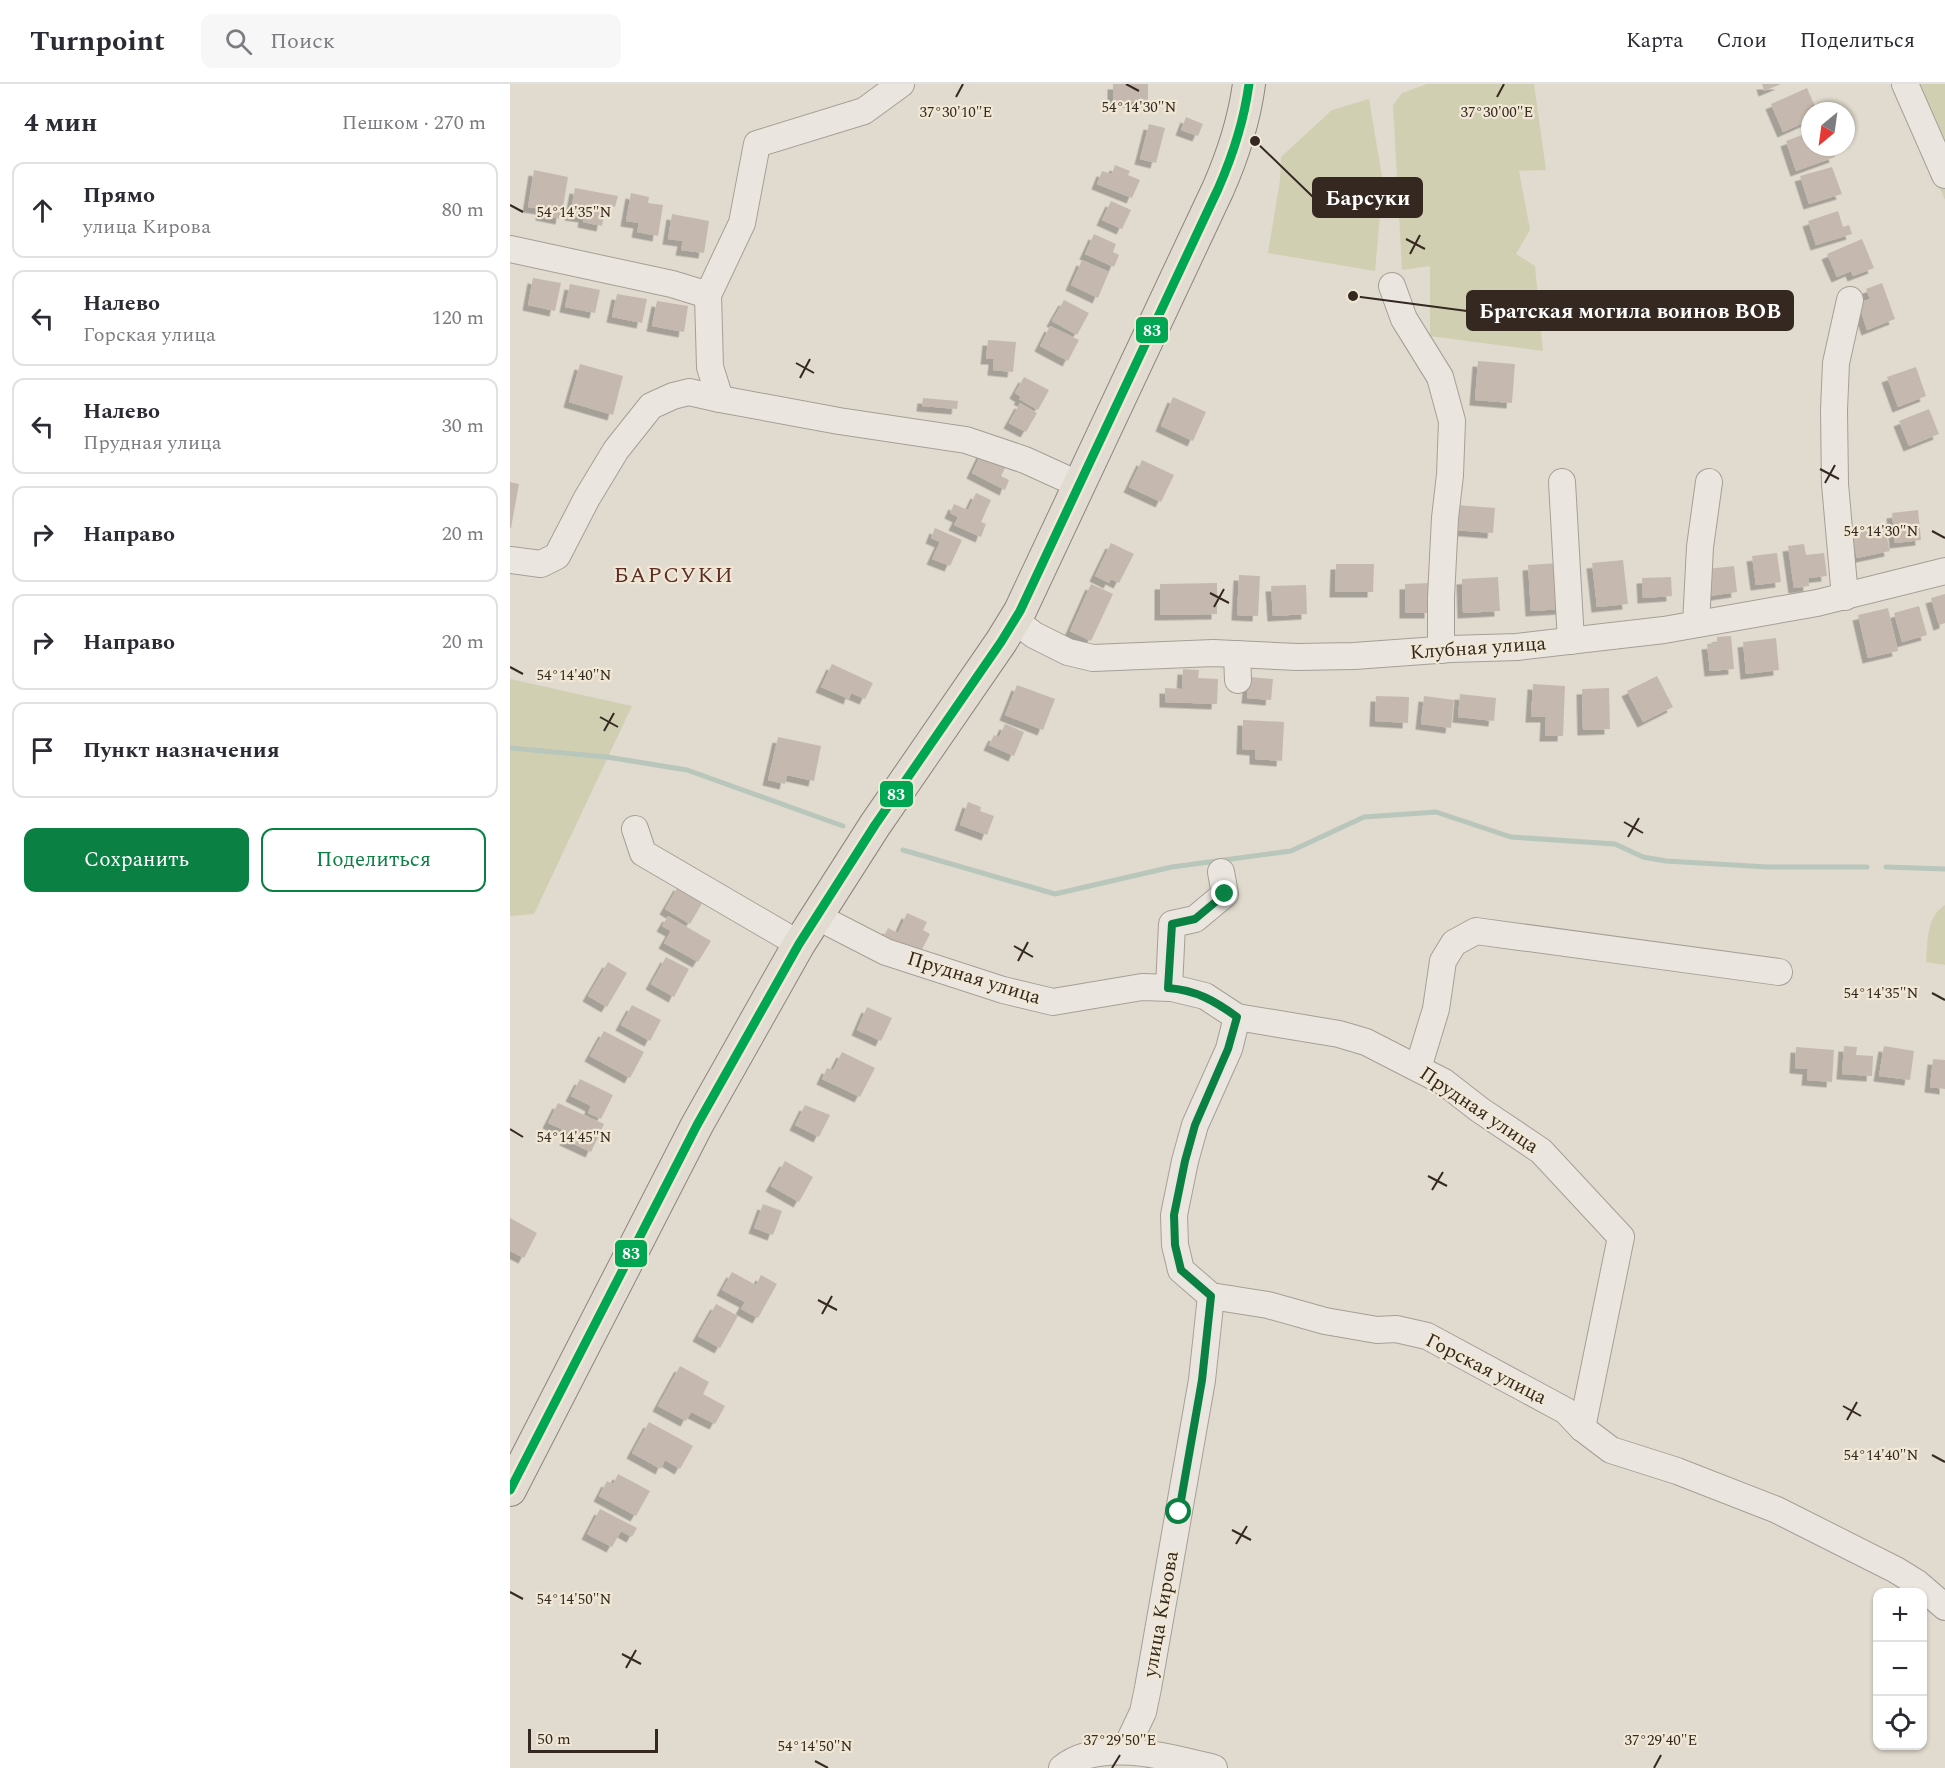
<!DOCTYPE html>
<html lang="ru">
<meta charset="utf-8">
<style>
body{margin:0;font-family:Spectral,serif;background:#f7f7f7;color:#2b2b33}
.controls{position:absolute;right:18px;bottom:18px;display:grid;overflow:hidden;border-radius:12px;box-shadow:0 2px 4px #0004}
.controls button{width:54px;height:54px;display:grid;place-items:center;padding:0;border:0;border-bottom:2px solid #e1e1e2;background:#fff;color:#2b2b33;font:30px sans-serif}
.compass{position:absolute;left:1291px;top:18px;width:54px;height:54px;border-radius:50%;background:#fff;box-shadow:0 2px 4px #0004;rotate:209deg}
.scale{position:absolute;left:18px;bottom:15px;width:130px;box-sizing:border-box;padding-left:6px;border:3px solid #342820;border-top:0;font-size:16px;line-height:21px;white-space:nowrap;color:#342820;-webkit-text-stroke:4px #f1e7d5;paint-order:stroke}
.stop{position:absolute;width:18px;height:18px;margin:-14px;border:4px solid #0b8043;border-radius:50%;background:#fff}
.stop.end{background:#0b8043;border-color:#fff;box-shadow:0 2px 6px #0008}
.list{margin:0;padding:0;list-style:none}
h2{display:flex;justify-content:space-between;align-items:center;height:78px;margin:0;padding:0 24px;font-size:26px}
h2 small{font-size:20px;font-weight:400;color:#7c7c81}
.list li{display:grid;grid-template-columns:39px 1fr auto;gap:18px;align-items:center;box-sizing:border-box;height:96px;margin:0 12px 12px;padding:0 12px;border:2px solid #e1e1e2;border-radius:12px}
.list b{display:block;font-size:22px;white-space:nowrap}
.list p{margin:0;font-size:20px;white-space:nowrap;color:#7c7c81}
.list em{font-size:20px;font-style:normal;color:#7c7c81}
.actions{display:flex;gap:12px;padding:18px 24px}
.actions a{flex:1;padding:14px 0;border:2px solid #0b8043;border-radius:12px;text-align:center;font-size:21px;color:#0b8043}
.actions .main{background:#0b8043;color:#fff}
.icon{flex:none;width:33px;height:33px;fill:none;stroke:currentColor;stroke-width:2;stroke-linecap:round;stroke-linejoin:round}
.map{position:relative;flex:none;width:1435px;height:1684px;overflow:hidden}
header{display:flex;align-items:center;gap:36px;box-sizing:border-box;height:84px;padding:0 30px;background:#fff;border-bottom:2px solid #e1e1e2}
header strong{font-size:28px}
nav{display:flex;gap:33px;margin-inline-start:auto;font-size:21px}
.search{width:420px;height:54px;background:#f7f7f7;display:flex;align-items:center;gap:15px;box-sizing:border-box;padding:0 21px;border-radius:12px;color:#7c7c81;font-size:22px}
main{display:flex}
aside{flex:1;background:#fff}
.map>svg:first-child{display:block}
.green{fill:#d1cfb2}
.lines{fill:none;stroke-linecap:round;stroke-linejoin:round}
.stream{stroke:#b8c6bc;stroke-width:5}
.building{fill:#c5b9af;filter:url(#shadow)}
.minor-casing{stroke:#a69f97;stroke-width:28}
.major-casing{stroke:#8c857e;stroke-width:34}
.minor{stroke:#eae6df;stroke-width:26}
.major{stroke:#e1dbd1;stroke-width:32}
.bus-1-casing{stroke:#f1e7d5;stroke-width:14}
.bus-1{stroke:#00a651;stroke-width:9}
.route{stroke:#0b8043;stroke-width:8}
.ticks{fill:none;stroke:#342820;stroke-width:2}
.labels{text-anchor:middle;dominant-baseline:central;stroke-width:4.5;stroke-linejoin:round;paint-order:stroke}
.street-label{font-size:20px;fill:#342820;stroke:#f1e7d5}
.quarter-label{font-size:22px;letter-spacing:1.5px;fill:#5c2c25;stroke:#f1e7d5}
.ticks-label{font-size:15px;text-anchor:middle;fill:#342820;stroke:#f1e7d5;stroke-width:4.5;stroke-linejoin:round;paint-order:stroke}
.leader{fill:none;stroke:#342820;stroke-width:2}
.callout-dot{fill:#342820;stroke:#f1e7d5;stroke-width:2}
.callout{fill:#342820;stroke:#342820;stroke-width:2}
.callout-label{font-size:21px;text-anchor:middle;font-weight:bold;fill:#fff}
.line-badge{stroke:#f1e7d5;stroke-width:2}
.badge-label{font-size:16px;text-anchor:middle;font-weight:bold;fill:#fff}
</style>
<header>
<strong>Turnpoint</strong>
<div class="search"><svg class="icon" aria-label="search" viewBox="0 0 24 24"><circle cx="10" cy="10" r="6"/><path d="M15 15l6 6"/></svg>Поиск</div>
<nav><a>Карта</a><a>Слои</a><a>Поделиться</a></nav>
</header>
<main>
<aside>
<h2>4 мин<small>Пешком · 270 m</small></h2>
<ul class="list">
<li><svg class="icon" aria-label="ahead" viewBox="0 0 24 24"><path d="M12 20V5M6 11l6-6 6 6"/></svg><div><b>Прямо</b><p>улица Кирова</p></div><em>80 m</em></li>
<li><svg class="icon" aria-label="left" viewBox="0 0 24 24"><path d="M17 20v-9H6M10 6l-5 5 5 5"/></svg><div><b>Налево</b><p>Горская улица</p></div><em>120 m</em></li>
<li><svg class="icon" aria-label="left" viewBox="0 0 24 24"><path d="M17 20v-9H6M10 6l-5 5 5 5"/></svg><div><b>Налево</b><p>Прудная улица</p></div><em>30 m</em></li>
<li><svg class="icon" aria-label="right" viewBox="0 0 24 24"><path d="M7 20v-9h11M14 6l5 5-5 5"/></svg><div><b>Направо</b></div><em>20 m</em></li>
<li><svg class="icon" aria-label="right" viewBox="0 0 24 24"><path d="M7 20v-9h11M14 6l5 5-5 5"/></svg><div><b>Направо</b></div><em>20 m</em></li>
<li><svg class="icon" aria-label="arrive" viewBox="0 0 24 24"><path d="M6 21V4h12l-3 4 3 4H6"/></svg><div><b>Пункт назначения</b></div></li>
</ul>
<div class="actions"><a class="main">Сохранить</a><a>Поделиться</a></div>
</aside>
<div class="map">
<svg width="1435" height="1684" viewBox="0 0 1435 1684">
<defs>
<filter id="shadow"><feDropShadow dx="-5.5" dy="5.5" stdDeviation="0" flood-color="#0004"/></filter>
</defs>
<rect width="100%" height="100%" fill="#e1dace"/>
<!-- green -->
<g class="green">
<path d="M 917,0 L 1024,0 L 1036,86 L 1009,87 L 1020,146 L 1006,170 L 1025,182 L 1033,267 L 920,252 L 920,182 L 892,186 L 883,21 L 892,9 Z"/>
<path d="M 1386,0 L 1435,0 L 1435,116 Z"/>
<path d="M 859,15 L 873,98 L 865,187 L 758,169 L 770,96 L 771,73 L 822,26 Z"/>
<path d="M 0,595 L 122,622 L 24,830 L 0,832 Z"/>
<path d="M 1435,821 L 1435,881 L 1416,878 C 1418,857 1416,833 1435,821 Z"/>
</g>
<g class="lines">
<!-- stream -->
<g class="stream">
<path d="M 0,664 L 97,673 L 177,686 L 333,742"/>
<path d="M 393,766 L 545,810 L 662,783 L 781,767 L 854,733 L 926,728 L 1001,753 L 1105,760 L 1133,773 L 1156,777 L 1258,783 L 1357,783"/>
<path d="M 1376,783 L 1435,785"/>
</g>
</g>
<!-- building -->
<g class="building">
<rect x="603" y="0" width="35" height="18"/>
<path d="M 1252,0 L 1271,0 L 1254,7 Z"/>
<path d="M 1297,4 L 1307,27 L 1300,27 L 1300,36 L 1273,48 L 1261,20 Z"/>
<path d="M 676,33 L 693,40 L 688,52 L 671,46 Z"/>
<path d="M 639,40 L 655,44 L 646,79 L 630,75 Z"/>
<path d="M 1300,48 L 1300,63 L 1322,63 L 1325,73 L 1286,87 L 1276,57 Z"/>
<path d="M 605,81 L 620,87 L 618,91 L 630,96 L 622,114 L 587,100 L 592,87 L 602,90 Z"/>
<path d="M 1322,83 L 1332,110 L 1299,120 L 1290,92 Z"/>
<path d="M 24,86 L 58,93 L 51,135 L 31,131 L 32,125 L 18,123 Z"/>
<path d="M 65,104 L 108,112 L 105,123 L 96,121 L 92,142 L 73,138 L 74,133 L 60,131 Z"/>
<path d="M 121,109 L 139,113 L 138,119 L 153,121 L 148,152 L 127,148 L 129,139 L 116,137 Z"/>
<path d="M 601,117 L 621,126 L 612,145 L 592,136 Z"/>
<path d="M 1328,127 L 1333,143 L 1339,141 L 1342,150 L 1306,161 L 1298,137 Z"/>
<path d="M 162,130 L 199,137 L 194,169 L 171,166 L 173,157 L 158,155 Z"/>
<path d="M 584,150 L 606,160 L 603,168 L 609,171 L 604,183 L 575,170 Z"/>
<path d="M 1352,155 L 1364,184 L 1343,192 L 1341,187 L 1327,193 L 1317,170 Z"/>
<path d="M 572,176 L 599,188 L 588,214 L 561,201 Z"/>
<path d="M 23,194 L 51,199 L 45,227 L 18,221 Z"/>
<path d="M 1372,199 L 1385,235 L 1357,246 L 1348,219 L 1360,215 L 1356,205 Z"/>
<path d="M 60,200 L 90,206 L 85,229 L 55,223 Z"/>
<path d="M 107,210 L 137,215 L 132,239 L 102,233 Z"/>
<path d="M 554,216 L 579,229 L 567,251 L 542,237 Z"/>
<path d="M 147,217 L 178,222 L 174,248 L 142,242 Z"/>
<path d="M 540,242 L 569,256 L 558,277 L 530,262 Z"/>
<path d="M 478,256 L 506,258 L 503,288 L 483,286 L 484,275 L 476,275 Z"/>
<path d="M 968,277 L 1005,280 L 1002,319 L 965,316 Z"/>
<path d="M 70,280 L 113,292 L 103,331 L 59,318 Z"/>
<path d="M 1406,283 L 1416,312 L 1388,323 L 1377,293 Z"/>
<path d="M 514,293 L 539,306 L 528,326 L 509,315 L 511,313 L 505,309 Z"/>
<path d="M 663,313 L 696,328 L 683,357 L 651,342 Z"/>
<path d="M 413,314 L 448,317 L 447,325 L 412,322 Z"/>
<path d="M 510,319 L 527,329 L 516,348 L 499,339 Z"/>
<path d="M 1419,325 L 1429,350 L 1399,362 L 1389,337 Z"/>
<path d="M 473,366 L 498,378 L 491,392 L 499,396 L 495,406 L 462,389 Z"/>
<path d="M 632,376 L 664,391 L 651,418 L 619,403 Z"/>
<path d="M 0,398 L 9,400 L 1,444 L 0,444 Z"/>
<path d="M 466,409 L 481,416 L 471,438 L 476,440 L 471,453 L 444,441 L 448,433 L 440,429 L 444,420 L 458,426 Z"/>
<path d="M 946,421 L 985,424 L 983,449 L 944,446 Z"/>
<path d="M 1408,426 L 1411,456 L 1385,459 L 1382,429 Z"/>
<path d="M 1374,440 L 1380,467 L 1347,474 L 1341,448 Z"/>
<path d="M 425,444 L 452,456 L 440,482 L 422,475 L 430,458 L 421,454 Z"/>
<path d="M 601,459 L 624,470 L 609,499 L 601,495 L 599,499 L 585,492 Z"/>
<path d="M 1294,460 L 1296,471 L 1314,469 L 1317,492 L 1298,494 L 1299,502 L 1284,504 L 1278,462 Z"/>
<path d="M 1267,469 L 1271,498 L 1246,501 L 1242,472 Z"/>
<path d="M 1113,476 L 1118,520 L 1087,523 L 1082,479 Z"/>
<path d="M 1050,479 L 1053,525 L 1021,527 L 1018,481 Z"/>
<path d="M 826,480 L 864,480 L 863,508 L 825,508 Z"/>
<path d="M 1224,482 L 1227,508 L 1200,512 L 1197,485 Z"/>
<path d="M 729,491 L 750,492 L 748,532 L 727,531 Z"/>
<path d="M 988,493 L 990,527 L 953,529 L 952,495 Z"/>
<path d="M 1161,493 L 1162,512 L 1133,514 L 1132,494 Z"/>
<path d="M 707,499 L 707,530 L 650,531 L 650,500 Z"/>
<path d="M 920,499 L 920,529 L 895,529 L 895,500 Z"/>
<path d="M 581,500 L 603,510 L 581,557 L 560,547 Z"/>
<path d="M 796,501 L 797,530 L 763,532 L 761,502 Z"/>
<path d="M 1435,510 L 1435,539 L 1429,541 L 1421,514 Z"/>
<path d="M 1409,522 L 1417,551 L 1392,558 L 1384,529 Z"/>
<path d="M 1378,524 L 1388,567 L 1358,574 L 1348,531 Z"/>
<path d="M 1221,552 L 1224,585 L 1200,587 L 1197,560 L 1207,559 L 1207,553 Z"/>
<path d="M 1266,554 L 1269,586 L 1236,590 L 1233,558 Z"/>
<path d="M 322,580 L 363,599 L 355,615 L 341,609 L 339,615 L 311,603 Z"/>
<path d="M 673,585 L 689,586 L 688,594 L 708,595 L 707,620 L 655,618 L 655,604 L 672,605 Z"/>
<path d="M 1147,592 L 1163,623 L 1133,638 L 1117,607 Z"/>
<path d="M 739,593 L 763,595 L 761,616 L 737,614 Z"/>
<path d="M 1023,600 L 1055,602 L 1053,652 L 1035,652 L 1036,633 L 1021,633 Z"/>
<path d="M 507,601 L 545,615 L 533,646 L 495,631 Z"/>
<path d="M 1099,604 L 1100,645 L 1073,646 L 1072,605 Z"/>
<path d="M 950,610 L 986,614 L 984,637 L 948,633 Z"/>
<path d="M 866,612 L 899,613 L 898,639 L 865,637 Z"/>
<path d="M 914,612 L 944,616 L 941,644 L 911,640 Z"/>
<path d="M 733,636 L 774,638 L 772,677 L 745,675 L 745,666 L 732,665 Z"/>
<path d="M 495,640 L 514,648 L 504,672 L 479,661 L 484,651 L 489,653 Z"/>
<path d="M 268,653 L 311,662 L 304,697 L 277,691 L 275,700 L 258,696 Z"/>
<path d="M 458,718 L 471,723 L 470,727 L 484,732 L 477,751 L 450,741 Z"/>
<path d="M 169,801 L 194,816 L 180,840 L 155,825 Z"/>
<path d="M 397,829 L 417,838 L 413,846 L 420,850 L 410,869 L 374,852 L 378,844 L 388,849 Z"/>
<path d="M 158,832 L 201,857 L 188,878 L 154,859 L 161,847 L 152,842 Z"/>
<path d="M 156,873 L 179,885 L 164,913 L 141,900 Z"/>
<path d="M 98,878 L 117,889 L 97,923 L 78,912 Z"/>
<path d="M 122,921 L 151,936 L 140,957 L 111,941 Z"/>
<path d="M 357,923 L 382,934 L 371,957 L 347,946 Z"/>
<path d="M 94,947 L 134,968 L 120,994 L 80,972 Z"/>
<path d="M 1334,962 L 1347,963 L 1346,971 L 1363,972 L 1362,992 L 1332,990 Z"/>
<path d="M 1374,962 L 1404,967 L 1400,996 L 1369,992 Z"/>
<path d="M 1286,963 L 1324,966 L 1322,998 L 1297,996 L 1298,985 L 1285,984 Z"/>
<path d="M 332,968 L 365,984 L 350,1013 L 312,995 L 317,984 L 323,986 Z"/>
<path d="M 1423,975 L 1435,976 L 1435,1005 L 1420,1003 Z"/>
<path d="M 70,995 L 103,1011 L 91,1035 L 78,1029 L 81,1022 L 61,1012 Z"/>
<path d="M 48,1019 L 94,1040 L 81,1068 L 55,1056 L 58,1048 L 38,1039 Z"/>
<path d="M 295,1021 L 320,1031 L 309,1053 L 285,1041 Z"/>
<path d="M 275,1077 L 303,1093 L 289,1118 L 261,1102 Z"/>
<path d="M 253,1120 L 272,1127 L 263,1151 L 244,1144 Z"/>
<path d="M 0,1134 L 27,1149 L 14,1174 L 0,1167 Z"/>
<path d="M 222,1188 L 246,1201 L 251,1191 L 267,1200 L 248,1234 L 231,1225 L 235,1218 L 212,1206 Z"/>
<path d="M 206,1220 L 228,1232 L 210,1264 L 188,1252 Z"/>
<path d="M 170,1282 L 199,1298 L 193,1310 L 215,1322 L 205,1340 L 181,1328 L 176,1337 L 148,1322 Z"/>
<path d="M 139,1338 L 183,1362 L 170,1385 L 155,1376 L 151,1385 L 122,1369 Z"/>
<path d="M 108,1390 L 140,1407 L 126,1432 L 89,1412 L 97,1397 L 103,1400 Z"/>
<path d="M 90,1425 L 127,1444 L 122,1453 L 111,1447 L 102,1463 L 77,1450 Z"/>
</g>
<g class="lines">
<!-- minor casing -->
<g class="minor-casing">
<g id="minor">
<path d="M 391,0 L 354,27 L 247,60 L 232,139 L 198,211 L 200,283 L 210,315 L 329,337 L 456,356 L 515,376 L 570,401"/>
<path d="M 1395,0 L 1435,91"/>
<path d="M 0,165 L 162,200 L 198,211"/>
<path d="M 882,202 L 894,235 L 930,293 L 942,337 L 940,391 L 935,434 L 931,513 L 931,566"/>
<path d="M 1052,398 L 1061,557"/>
<path d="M 0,476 L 31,480 L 47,472 L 77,414 L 106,366 L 141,322 L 163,312 L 179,308 L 210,315"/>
<path d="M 1335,513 L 1325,400 L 1324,326 L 1326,279 L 1340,216"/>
<path d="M 504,536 L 524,551 L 558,568 L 583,574 L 703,569 L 787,573 L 844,572 L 941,565 L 1007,563 L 1154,546 L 1307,519 L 1435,487"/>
<path d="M 1186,540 L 1190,463 L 1199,398"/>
<path d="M 727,570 L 728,596"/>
<path d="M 125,745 L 133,769 L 289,860"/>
<path d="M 306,832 L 376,868 L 493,906 L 543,918 L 632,903 L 662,904 L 695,912 L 727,933 L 829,950 L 856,958 L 934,998 L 970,1026 L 1031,1067 L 1111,1153 L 1072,1344"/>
<path d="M 659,904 L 662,840 L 685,835 L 715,810 L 711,788"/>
<path d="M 727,933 L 719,965 L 685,1041 L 675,1077 L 664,1131 L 665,1161 L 671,1186 L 701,1212 L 758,1221 L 815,1237 L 867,1246 L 886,1245 L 917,1252 L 1056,1327 L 1072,1344 L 1101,1366 L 1167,1387 L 1267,1426 L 1386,1486 L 1407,1499 L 1435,1523"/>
<path d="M 908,984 L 926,925 L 933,877 L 944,859 L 966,847 L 1269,888"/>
<path d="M 615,1666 L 633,1628 L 638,1604 L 692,1296 L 701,1212"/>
<path d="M 552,1684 C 590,1653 660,1673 704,1684"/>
</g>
</g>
<!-- major casing -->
<g class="major-casing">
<path id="major" d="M 0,1406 L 187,1041 L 289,860 L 365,741 L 491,558 L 510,527 L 708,105 C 723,71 734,37 739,0"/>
</g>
<!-- minor -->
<use href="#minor" class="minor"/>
<!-- major -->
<use href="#major" class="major"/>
<!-- bus-1 casing -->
<g class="bus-1-casing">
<path id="bus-1" d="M 0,1406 L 187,1041 L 289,860 L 365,741 L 491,558 L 510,527 L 708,105 C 723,71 734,37 739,0"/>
</g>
<!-- bus-1 -->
<use href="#bus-1" class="bus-1"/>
</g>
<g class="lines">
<!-- route -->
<path class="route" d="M 669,1428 L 692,1296 L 701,1212 L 671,1186 L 665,1161 L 664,1131 L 675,1077 L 685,1041 L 718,965 L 727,933 C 705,917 686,906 658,904 L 662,840 L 685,835 L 715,810"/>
</g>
<!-- ticks -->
<path class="ticks" d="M 616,0 L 629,7M 446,13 L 453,0M 987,13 L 994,0M 0,121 L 13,128M 896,155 L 915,165M 900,170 L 910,151M 286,279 L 304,289M 290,294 L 300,275M 1310,385 L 1329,395M 1315,399 L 1325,381M 1422,447 L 1435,454M 700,509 L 719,519M 704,523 L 714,505M 0,583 L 13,590M 90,633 L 108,643M 94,647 L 104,629M 1114,738 L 1133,749M 1118,753 L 1129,734M 504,862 L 523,873M 508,877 L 518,858M 1422,909 L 1435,916M 0,1045 L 13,1053M 918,1092 L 937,1102M 922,1106 L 933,1088M 308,1216 L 327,1226M 312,1230 L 322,1212M 1333,1322 L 1351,1332M 1337,1336 L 1347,1318M 1422,1371 L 1435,1378M 722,1446 L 741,1456M 726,1460 L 737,1442M 0,1508 L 13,1515M 112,1570 L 131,1580M 116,1584 L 126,1566M 305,1677 L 318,1684M 602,1684 L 610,1671M 1144,1684 L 1151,1671"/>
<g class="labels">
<!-- street labels -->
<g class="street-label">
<text transform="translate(968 564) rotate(-4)">Клубная улица</text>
<text transform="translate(464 894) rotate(17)">Прудная улица</text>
<text transform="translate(969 1026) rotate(34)">Прудная улица</text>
<text transform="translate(976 1285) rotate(27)">Горская улица</text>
<text transform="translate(651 1530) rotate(-80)">улица Кирова</text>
</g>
<!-- quarter labels -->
<g class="quarter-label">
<text x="164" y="491">БАРСУКИ</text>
</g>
</g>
<g class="ticks-label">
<text x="629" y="28">54°14'30"N</text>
<text x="446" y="33">37°30'10"E</text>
<text x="987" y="33">37°30'00"E</text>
<text x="64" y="133">54°14'35"N</text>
<text x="1371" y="452">54°14'30"N</text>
<text x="64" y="596">54°14'40"N</text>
<text x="1371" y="914">54°14'35"N</text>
<text x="64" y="1058">54°14'45"N</text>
<text x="1371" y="1376">54°14'40"N</text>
<text x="64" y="1520">54°14'50"N</text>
<text x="610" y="1661">37°29'50"E</text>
<text x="1151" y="1661">37°29'40"E</text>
<text x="305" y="1667">54°14'50"N</text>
</g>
<!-- callouts -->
<path class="leader" d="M745 57L803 113M843 212L957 227"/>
<g class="callout-dot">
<circle cx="745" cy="57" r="6"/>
<circle cx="843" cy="212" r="6"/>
</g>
<g class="callout">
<rect x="803" y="94" width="109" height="39" rx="6"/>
<rect x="957" y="207" width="326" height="39" rx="6"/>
</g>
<g class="callout-label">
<text x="858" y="121">Барсуки</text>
<text x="1120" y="234">Братская могила воинов ВОВ</text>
</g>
<g class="line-badge">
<rect x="625" y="232" width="34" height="28" rx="6" fill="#00a651"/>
<rect x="369" y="696" width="35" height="28" rx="6" fill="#00a651"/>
<rect x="104" y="1155" width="34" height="29" rx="6" fill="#00a651"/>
</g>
<g class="badge-label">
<text x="642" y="252">83</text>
<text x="386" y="716">83</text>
<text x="121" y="1175">83</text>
</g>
</svg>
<div class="controls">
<button>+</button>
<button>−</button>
<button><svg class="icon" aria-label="locate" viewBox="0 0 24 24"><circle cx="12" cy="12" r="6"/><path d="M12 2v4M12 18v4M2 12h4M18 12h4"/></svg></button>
</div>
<svg class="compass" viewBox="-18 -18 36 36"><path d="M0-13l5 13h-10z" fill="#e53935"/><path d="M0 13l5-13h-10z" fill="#7c7c81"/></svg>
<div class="scale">50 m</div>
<div class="stop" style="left:669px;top:1428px"></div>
<div class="stop end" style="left:715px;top:810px"></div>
</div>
</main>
